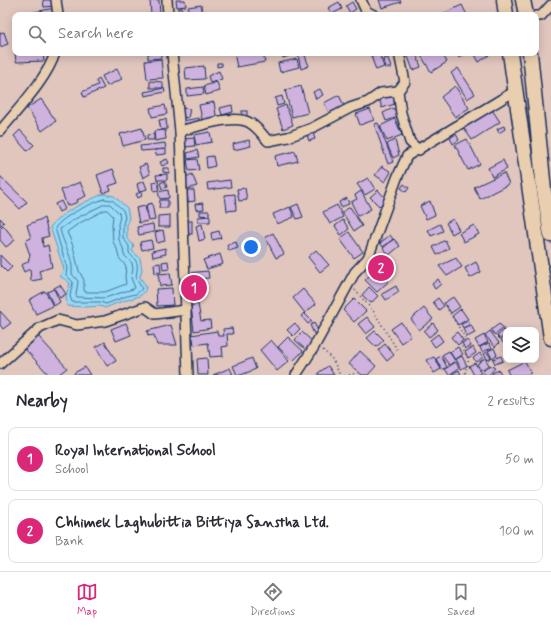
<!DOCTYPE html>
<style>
body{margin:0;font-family:Mynerve,sans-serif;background:#f7f7f7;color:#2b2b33}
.controls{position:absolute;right:12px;bottom:12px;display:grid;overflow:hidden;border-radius:8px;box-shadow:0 2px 10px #0003}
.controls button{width:36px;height:36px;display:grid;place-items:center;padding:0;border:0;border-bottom:1px solid #e1e1e2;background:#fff;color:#2b2b33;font:20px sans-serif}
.you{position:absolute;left:251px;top:247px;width:14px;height:14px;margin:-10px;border:3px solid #fff;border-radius:50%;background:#1a73e8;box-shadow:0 0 0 6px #1a73e833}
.badge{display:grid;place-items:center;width:26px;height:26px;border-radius:50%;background:#db2777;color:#fff;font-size:13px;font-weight:700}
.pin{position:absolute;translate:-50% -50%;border:2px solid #fff;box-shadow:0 1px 4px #0006}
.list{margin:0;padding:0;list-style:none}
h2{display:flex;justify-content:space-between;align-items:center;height:52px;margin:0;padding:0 16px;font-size:17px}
h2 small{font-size:13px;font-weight:400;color:#7c7c81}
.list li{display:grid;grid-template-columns:26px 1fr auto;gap:12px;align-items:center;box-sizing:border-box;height:64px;margin:0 8px 8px;padding:0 8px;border:1px solid #e1e1e2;border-radius:8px}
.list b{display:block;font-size:15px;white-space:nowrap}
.list p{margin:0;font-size:13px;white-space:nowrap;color:#7c7c81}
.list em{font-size:13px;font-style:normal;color:#7c7c81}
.icon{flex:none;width:22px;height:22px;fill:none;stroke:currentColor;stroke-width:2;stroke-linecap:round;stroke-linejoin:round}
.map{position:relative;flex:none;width:551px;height:375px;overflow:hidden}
.search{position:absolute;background:#fff;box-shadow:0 2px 10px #0003;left:12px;right:12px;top:12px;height:44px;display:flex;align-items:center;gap:10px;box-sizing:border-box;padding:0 14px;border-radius:8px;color:#7c7c81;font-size:15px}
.sheet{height:196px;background:#fff}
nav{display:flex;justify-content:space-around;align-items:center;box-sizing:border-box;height:56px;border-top:1px solid #e1e1e2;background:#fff;font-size:11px;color:#7c7c81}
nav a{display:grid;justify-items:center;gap:2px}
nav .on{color:#db2777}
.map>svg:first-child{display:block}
.water{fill:#94daf6;stroke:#6496b9}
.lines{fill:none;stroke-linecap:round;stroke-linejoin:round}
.shore{stroke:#4b739b;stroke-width:1}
.building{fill:#cfb2de;stroke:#1b2f5e}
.minor-casing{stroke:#1b2f5e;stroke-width:12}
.highway-casing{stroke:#1b2f5e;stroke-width:17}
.path{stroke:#1b2f5e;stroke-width:1.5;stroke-dasharray:1 3;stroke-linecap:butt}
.minor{stroke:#e9ceb0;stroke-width:9}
.highway{stroke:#e9ceb0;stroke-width:14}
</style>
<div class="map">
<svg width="551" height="375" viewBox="0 0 551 375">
<rect width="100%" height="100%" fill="#e1c6be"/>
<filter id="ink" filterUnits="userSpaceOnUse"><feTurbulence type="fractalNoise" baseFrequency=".025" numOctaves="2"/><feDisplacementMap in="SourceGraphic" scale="8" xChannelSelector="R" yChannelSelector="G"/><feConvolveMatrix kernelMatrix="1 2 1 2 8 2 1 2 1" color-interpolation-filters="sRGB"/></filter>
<g filter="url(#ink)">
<!-- water -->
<path class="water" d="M 103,194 L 114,196 L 127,208 L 129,217 L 127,225 L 127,238 L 134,246 L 132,251 L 140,258 L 142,270 L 140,277 L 146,287 C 144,297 136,297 127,300 C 119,302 112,305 105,308 L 100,306 L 85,307 L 67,306 L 66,296 L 70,283 L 60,276 L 64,269 L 50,227 C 63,211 85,202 103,194 Z"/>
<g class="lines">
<!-- shore -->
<g class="shore">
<path d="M 104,199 L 112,200 L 123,210 L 125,217 L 123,224 L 123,238 L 129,246 L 129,253 C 139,263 138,264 136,277 L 142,289 L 136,294 L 127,296 L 106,304 L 100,302 L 72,302 L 70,296 L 73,282 L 66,275 L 67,268 L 55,228 C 64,215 90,204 104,199 Z"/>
<path d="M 105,204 L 110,204 L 119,213 L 120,217 L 118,224 L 119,240 L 123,248 L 124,255 L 132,263 L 133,269 L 131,278 L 135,288 L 133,289 L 126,291 L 105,298 L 77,297 L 76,295 L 78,281 L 72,274 C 74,258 63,244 60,229 L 75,219 Z"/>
<path d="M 105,210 L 107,210 L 113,216 L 112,225 L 113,242 L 117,249 L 119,258 L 126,266 L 125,277 L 126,284 L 105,292 L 85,292 L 84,290 L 84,280 L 79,271 L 73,246 L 67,232 L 78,224 Z"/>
</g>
</g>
<!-- building -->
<g class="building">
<path d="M 43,0 L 54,0 L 55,6 L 44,7 Z"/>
<path d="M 150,0 L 159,0 L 160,15 L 151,15 Z"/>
<path d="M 176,0 L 185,0 L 186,6 L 177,7 Z"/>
<path d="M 379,0 L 400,0 L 401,2 L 382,8 Z"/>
<path d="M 339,2 L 342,9 L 332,14 L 328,8 Z"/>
<path d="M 352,2 L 356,9 L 350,13 L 346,6 Z"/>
<path d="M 201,5 L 202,12 L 188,13 L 188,7 Z"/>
<path d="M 462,5 L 467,15 L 440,15 Z"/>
<path d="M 55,8 L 57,15 L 30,15 L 29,13 Z"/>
<path d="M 178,8 L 182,8 L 181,14 L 178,14 Z"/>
<path d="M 4,32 L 8,44 L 0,47 L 0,33 Z"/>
<path d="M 15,53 L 43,53 L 44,61 L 16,62 Z"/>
<path d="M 148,53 L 161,53 L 161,58 L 148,59 Z"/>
<path d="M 234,53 L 263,53 L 265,62 L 237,67 Z"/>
<path d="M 282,53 L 292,53 L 292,55 L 283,58 Z"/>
<path d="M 304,53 L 309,66 L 301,69 L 298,55 Z"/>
<path d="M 379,53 L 384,67 L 376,70 L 371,56 Z"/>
<path d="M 409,53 L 416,53 L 421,67 L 413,70 L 407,54 Z"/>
<path d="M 421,53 L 442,53 L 447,62 L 431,72 L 420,54 Z"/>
<path d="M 456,53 L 467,53 L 459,58 Z"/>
<path d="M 474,53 L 488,53 L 489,55 L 479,62 Z"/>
<path d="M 388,58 L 391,68 L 385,68 L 383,59 Z"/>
<path d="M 161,59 L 163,78 L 147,79 L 145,61 Z"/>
<path d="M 297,59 L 299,67 L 280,72 L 278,63 Z"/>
<path d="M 217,63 L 222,63 L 222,66 L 217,67 Z"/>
<path d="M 204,66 L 205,79 L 186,80 L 185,68 Z"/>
<path d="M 458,68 L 475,94 L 467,99 L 451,73 Z"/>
<path d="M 117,69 L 122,79 L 107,86 L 102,76 Z"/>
<path d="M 219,71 L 222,79 L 210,83 L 208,76 Z"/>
<path d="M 99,79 L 104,88 L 84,97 L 82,92 L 98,85 L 96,81 Z"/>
<path d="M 150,81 L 163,82 L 163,88 L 150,88 Z"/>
<path d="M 217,82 L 220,91 L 206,95 L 204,86 Z"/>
<path d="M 301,86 L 308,113 L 292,117 L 285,90 Z"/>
<path d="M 455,86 L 469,108 L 455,117 L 441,97 Z"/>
<path d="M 203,87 L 204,94 L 187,96 L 187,89 Z"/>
<path d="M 164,88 L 165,92 L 145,96 L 144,92 Z"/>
<path d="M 320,89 L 323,95 L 316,99 L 313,92 Z"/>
<path d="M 392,93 L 395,104 L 382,108 L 379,98 Z"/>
<path d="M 339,95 L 344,106 L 329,113 L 324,103 Z"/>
<path d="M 282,96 L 284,104 L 277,106 L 275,98 Z"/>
<path d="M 41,99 L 56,121 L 42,131 L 27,108 Z"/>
<path d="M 214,102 L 217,121 L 203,124 L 199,105 Z"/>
<path d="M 165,105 L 167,114 L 152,117 L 150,108 Z"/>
<path d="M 232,105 L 233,112 L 222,115 L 220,108 Z"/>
<path d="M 286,105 L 293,125 L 283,129 L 276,109 Z"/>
<path d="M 183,108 L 190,109 L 188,118 L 182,117 Z"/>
<path d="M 393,108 L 398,117 L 386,121 L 383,113 Z"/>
<path d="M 491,108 L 500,122 L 472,140 L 463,127 Z"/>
<path d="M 370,109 L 374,120 L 360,125 L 356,114 Z"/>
<rect x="242" y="111" width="5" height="8"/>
<path d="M 199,118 L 200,125 L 183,128 L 182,121 Z"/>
<path d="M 166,119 L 167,129 L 161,130 L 159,120 Z"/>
<path d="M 395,119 L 402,135 L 387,141 L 380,126 Z"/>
<path d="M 378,123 L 393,162 L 388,164 L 374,124 Z"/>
<path d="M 504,126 L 505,129 L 499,133 L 497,129 Z"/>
<path d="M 142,128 L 145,140 L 123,146 L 120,134 Z"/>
<path d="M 20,130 L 34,145 L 27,151 L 14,136 Z"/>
<path d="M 165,130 L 166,139 L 155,141 L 154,131 Z"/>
<path d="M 210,132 L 212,142 L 196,145 L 194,135 Z"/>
<path d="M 313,133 L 315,139 L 309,141 L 307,135 Z"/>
<path d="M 154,134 L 154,140 L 147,140 L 147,135 Z"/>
<path d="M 456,134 L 459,140 L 453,144 L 450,138 Z"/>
<path d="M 194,138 L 195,146 L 185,147 L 184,139 Z"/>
<path d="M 467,139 L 480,164 L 468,170 L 455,145 Z"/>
<path d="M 249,140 L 251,146 L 234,150 L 233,144 Z"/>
<path d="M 395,140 L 399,155 L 393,158 L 387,144 Z"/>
<path d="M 165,143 L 166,149 L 141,151 L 140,146 Z"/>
<path d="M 166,149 L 166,154 L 156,155 L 155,150 Z"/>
<path d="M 197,150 L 199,157 L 188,159 L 187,153 Z"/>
<path d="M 295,151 L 298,161 L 277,166 L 275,156 Z"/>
<path d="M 213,156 L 215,166 L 207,168 L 206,157 Z"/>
<path d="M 167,159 L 169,163 L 162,166 L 160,162 Z"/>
<path d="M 197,159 L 199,170 L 189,171 L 187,160 Z"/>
<path d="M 503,160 L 507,169 L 492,177 L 488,168 Z"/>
<path d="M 146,164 L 150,174 L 143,178 L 139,167 Z"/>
<path d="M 382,166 L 391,172 L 385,182 L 375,175 Z"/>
<path d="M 163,168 L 169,168 L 169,173 L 163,172 Z"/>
<path d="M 113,169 L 118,183 L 109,186 L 111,190 L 103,193 L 97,175 Z"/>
<path d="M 504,173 L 509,184 L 480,199 L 474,187 Z"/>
<path d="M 167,174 L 167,180 L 157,180 L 156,175 Z"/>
<path d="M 192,174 L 197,186 L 188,189 L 184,178 Z"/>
<path d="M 0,176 L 27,202 L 20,209 L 0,189 Z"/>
<path d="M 368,178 L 375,189 L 365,195 L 357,184 Z"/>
<path d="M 230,180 L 231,187 L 208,190 L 207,183 Z"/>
<path d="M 144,181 L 147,189 L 139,192 L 137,184 Z"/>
<path d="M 158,181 L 159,190 L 154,191 L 153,182 Z"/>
<path d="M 165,181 L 167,187 L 162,189 L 160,183 Z"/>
<path d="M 80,182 L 86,196 L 77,200 L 78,202 L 67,206 L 61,190 Z"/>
<path d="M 404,184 L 409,188 L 406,192 L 401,188 Z"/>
<path d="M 245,188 L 247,200 L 239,201 L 237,189 Z"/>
<path d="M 168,190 L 169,198 L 160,199 L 158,192 Z"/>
<path d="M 187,190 L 194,190 L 195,201 L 188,202 Z"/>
<path d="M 378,190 L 387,200 L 379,206 L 370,197 Z"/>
<path d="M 361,191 L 371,209 L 358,216 L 351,202 L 357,199 L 355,195 Z"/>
<path d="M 141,192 L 142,196 L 138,198 L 136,194 Z"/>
<path d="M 235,194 L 236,210 L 227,211 L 225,195 Z"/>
<path d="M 347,198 L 349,204 L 341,207 L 339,202 Z"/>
<path d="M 160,200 L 168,200 L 168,208 L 159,208 Z"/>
<path d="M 61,201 L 65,209 L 59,212 L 55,204 Z"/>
<path d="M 430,201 L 435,215 L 426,219 L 420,206 Z"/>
<path d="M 152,203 L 155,220 L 149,221 L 146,205 Z"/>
<path d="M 203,203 L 204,209 L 196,210 L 195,204 Z"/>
<path d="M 298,204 L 303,217 L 297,219 L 291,207 Z"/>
<path d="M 337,205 L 343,217 L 330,224 L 323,212 Z"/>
<path d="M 145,206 L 148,221 L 139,223 L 136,208 Z"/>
<path d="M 290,207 L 294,217 L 277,224 L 273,214 Z"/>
<path d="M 350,207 L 362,226 L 354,231 L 342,212 Z"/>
<path d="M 200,211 L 209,211 L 209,216 L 200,215 Z"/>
<path d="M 170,215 L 170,227 L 158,227 L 158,216 Z"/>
<path d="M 210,216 L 210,222 L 198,222 L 198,217 Z"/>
<path d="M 0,218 L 4,222 L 0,226 Z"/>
<path d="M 44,218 L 49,236 L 42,238 L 43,247 L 48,245 L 52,267 L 39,271 L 42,279 L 31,281 L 30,269 L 24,272 L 21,265 L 28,262 L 30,255 L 25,241 L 31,238 L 27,225 Z"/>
<path d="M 453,219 L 459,230 L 452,234 L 446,223 Z"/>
<path d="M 343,220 L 349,229 L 341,235 L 335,226 Z"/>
<rect x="185" y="221" width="7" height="13"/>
<path d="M 153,224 L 154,232 L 139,235 L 137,227 Z"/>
<path d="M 202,224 L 205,239 L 199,241 L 196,226 Z"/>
<path d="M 440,224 L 443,231 L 431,236 L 428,230 Z"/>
<path d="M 3,225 L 15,240 L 6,247 L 0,240 L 0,228 Z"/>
<path d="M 474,225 L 479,234 L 464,242 L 459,233 Z"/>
<path d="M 163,230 L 165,241 L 157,243 L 155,232 Z"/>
<path d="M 219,231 L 221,238 L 212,240 L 211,233 Z"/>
<path d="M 349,232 L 363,252 L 354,258 L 340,239 Z"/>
<path d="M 273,233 L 284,254 L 276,258 L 265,237 Z"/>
<path d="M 390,235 L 393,239 L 383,247 L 380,243 Z"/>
<path d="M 394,239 L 400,246 L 389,255 L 383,248 Z"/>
<path d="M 151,240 L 153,248 L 142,250 L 140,242 Z"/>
<path d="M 445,240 L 449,248 L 437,255 L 433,247 Z"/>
<path d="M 236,242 L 238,248 L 229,251 L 227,245 Z"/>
<path d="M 165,248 L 166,254 L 153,257 L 152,251 Z"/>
<path d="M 316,250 L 329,265 L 320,272 L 308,257 Z"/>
<path d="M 220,254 L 223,264 L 207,269 L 203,260 Z"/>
<path d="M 0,255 L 12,267 L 7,272 L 0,265 Z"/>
<path d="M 456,258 L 462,267 L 447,276 L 439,266 Z"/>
<path d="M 168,261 L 169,269 L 163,270 L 162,262 Z"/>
<path d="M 476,262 L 481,272 L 470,278 L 465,268 Z"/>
<path d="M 160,263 L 161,272 L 155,273 L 154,264 Z"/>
<path d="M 377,268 L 389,281 L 377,292 L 365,280 Z"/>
<path d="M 208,271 L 209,278 L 196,279 L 197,288 L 189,289 L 187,273 Z"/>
<path d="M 170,273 L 172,285 L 160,286 L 158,274 Z"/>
<path d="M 438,279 L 441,284 L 435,289 L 432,284 Z"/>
<path d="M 60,285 L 66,294 L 60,298 L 54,288 Z"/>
<path d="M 396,286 L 399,292 L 386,300 L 382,294 Z"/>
<path d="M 369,287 L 378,296 L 371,303 L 362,295 Z"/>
<path d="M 172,288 L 173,305 L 157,306 L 156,289 Z"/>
<path d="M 54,289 L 60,302 L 54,306 L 47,292 Z"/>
<path d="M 303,289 L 316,304 L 305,313 L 293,298 Z"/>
<path d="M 45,291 L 53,306 L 36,314 L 29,300 Z"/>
<path d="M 453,297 L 460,307 L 451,313 L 444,303 Z"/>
<path d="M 438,298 L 444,306 L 439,310 L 433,302 Z"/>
<path d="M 354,299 L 366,311 L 354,322 L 343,310 Z"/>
<path d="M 198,304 L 201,321 L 210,320 L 211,328 L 194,331 L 191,306 Z"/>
<path d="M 164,306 L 173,306 L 174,318 L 165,319 Z"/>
<path d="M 424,308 L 433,319 L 419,330 L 411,319 Z"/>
<path d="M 461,309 L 468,319 L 458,325 L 452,316 Z"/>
<path d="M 0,311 L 11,323 L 3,329 L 0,325 Z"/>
<path d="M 304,313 L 312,321 L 308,324 L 301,316 Z"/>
<path d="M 367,317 L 375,327 L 366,334 L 358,324 Z"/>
<path d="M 468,321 L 470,324 L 463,328 L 461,324 Z"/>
<path d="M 401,322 L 411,336 L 401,343 L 391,329 Z"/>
<path d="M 126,323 L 131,335 L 116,341 L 111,329 Z"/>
<path d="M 295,323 L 300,329 L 293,336 L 287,330 Z"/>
<path d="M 314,323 L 319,332 L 314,334 L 310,325 Z"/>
<path d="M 433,323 L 438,330 L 429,337 L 424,331 Z"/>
<path d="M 499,324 L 504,328 L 495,335 L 491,330 Z"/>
<path d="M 171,325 L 177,345 L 157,345 L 154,335 L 148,336 L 147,331 Z"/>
<path d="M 471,325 L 475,333 L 467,337 L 463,329 Z"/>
<path d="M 232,328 L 233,334 L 227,334 L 228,346 L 222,347 L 223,356 L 210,357 L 208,343 L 194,345 L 193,338 L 191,338 L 191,335 L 217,331 L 218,336 L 224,336 L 223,329 Z"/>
<path d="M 504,330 L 506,334 L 500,339 L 497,336 Z"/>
<path d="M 375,331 L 384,340 L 376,347 L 367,338 Z"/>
<path d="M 490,331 L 499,343 L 495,347 L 485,335 Z"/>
<path d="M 302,332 L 313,342 L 306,350 L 295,340 Z"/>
<path d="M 457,332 L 463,340 L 458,345 L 451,337 Z"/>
<path d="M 438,334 L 443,341 L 435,347 L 430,340 Z"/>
<path d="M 484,335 L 488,342 L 479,347 L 475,340 Z"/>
<path d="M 506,335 L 506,341 L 503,343 L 501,340 Z"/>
<path d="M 38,336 L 67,368 L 58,375 L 49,375 L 24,348 Z"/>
<path d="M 288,337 L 303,351 L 293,361 L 278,347 Z"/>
<path d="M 271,340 L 289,361 L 277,371 L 260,350 Z"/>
<path d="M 468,340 L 471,346 L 465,349 L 462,343 Z"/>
<path d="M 105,342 L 116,361 L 107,366 L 96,347 Z"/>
<path d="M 489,343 L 492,348 L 482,352 L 480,347 Z"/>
<path d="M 385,344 L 394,355 L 387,361 L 378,350 Z"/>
<path d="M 458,347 L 463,354 L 455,360 L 450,352 Z"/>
<path d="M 473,347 L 476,353 L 468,358 L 465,352 Z"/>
<path d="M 494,348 L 497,355 L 492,358 L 488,351 Z"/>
<path d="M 360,351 L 376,366 L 368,375 L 362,375 L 349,364 Z"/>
<path d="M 449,351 L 455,361 L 449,365 L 442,355 Z"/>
<path d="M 487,352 L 491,358 L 488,360 L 484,354 Z"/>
<path d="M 480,353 L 483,357 L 477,362 L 473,358 Z"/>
<path d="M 441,356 L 447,367 L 442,370 L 436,359 Z"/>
<path d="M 462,356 L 467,366 L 461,369 L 456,359 Z"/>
<path d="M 501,356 L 503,361 L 495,364 L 493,359 Z"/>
<path d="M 434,357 L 441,369 L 434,373 L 427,360 Z"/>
<path d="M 207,358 L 208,375 L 198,375 L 197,359 Z"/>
<path d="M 252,358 L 256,369 L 241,375 L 237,375 L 233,366 Z"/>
<path d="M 485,358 L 489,365 L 481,370 L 477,364 Z"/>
<path d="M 525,361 L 531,373 L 526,375 L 509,375 L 507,370 Z"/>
<path d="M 456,362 L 459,368 L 449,375 L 445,369 Z"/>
<path d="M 475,363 L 481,373 L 477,375 L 474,375 L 469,366 Z"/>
<path d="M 490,365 L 495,368 L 489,375 L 486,375 L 482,372 Z"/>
<path d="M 328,366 L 334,375 L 319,375 L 318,373 Z"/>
<path d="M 85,367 L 90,375 L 75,375 L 74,373 Z"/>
<path d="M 230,368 L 233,375 L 213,375 Z"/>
<path d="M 459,370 L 461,375 L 453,375 L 452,374 Z"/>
<path d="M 499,370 L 501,374 L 493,375 L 492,373 Z"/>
</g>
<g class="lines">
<!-- minor casing -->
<g class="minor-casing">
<g id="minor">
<path d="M 56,0 L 58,15"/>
<path d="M 167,0 L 168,15"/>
<path d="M 361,0 L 366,11 L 374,15"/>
<path d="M 536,16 L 541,16 L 551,5"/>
<path d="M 172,53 L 180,131 L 188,375"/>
<path d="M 398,91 L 405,82 L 399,53"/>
<path d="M 0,131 C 18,109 47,79 55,53"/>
<path d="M 180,131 C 197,127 235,113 250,123 C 257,127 263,135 268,141 L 288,137 L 312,128 L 350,108 L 368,102 L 381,93 L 398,91 L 401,113 L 410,142 L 419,150"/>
<path d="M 0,364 L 40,328 L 58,320 L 77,325 L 105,321 L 145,307 L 155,314 L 186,310"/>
<path d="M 296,375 L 314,347 L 355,272 L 368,258 L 397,178 L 407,156 L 515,91"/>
</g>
</g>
<!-- highway casing -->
<g class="highway-casing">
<g id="highway">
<path d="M 504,0 L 506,15"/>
<path d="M 523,0 L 526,15"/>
<path d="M 510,53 L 551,338"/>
<path d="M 530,53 L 544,190 L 551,235"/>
</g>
</g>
<!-- path -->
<g class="path">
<path d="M 355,290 L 374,312 L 398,351"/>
<path d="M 448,310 L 466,339 L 461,343 C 464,356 473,358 465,371 L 466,375"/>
<path d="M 323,350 L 333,360 L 340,375"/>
<path d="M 349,375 L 356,373"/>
</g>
<!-- minor -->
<use href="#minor" class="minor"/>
<!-- highway -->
<use href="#highway" class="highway"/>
</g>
</g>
</svg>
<div class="controls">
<button><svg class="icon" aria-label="layers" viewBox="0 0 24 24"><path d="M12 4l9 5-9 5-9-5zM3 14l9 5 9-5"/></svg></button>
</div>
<div class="you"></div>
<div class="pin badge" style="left:194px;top:288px">1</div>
<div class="pin badge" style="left:381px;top:268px">2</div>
<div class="search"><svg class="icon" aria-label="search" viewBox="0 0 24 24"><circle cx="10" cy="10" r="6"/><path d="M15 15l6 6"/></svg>Search here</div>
</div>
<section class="sheet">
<h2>Nearby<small>2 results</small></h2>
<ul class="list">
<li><span class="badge">1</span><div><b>Royal International School</b><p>School</p></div><em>50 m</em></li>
<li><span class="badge">2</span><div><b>Chhimek Laghubittia Bittiya Sanstha Ltd.</b><p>Bank</p></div><em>100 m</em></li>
</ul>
</section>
<nav>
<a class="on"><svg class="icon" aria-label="map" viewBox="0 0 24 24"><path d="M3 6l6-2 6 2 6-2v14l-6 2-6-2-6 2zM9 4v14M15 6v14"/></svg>Map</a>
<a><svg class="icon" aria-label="directions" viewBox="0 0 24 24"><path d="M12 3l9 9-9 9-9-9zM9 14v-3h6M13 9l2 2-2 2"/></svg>Directions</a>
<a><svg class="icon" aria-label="saved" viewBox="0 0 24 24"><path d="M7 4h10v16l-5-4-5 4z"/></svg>Saved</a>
</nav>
